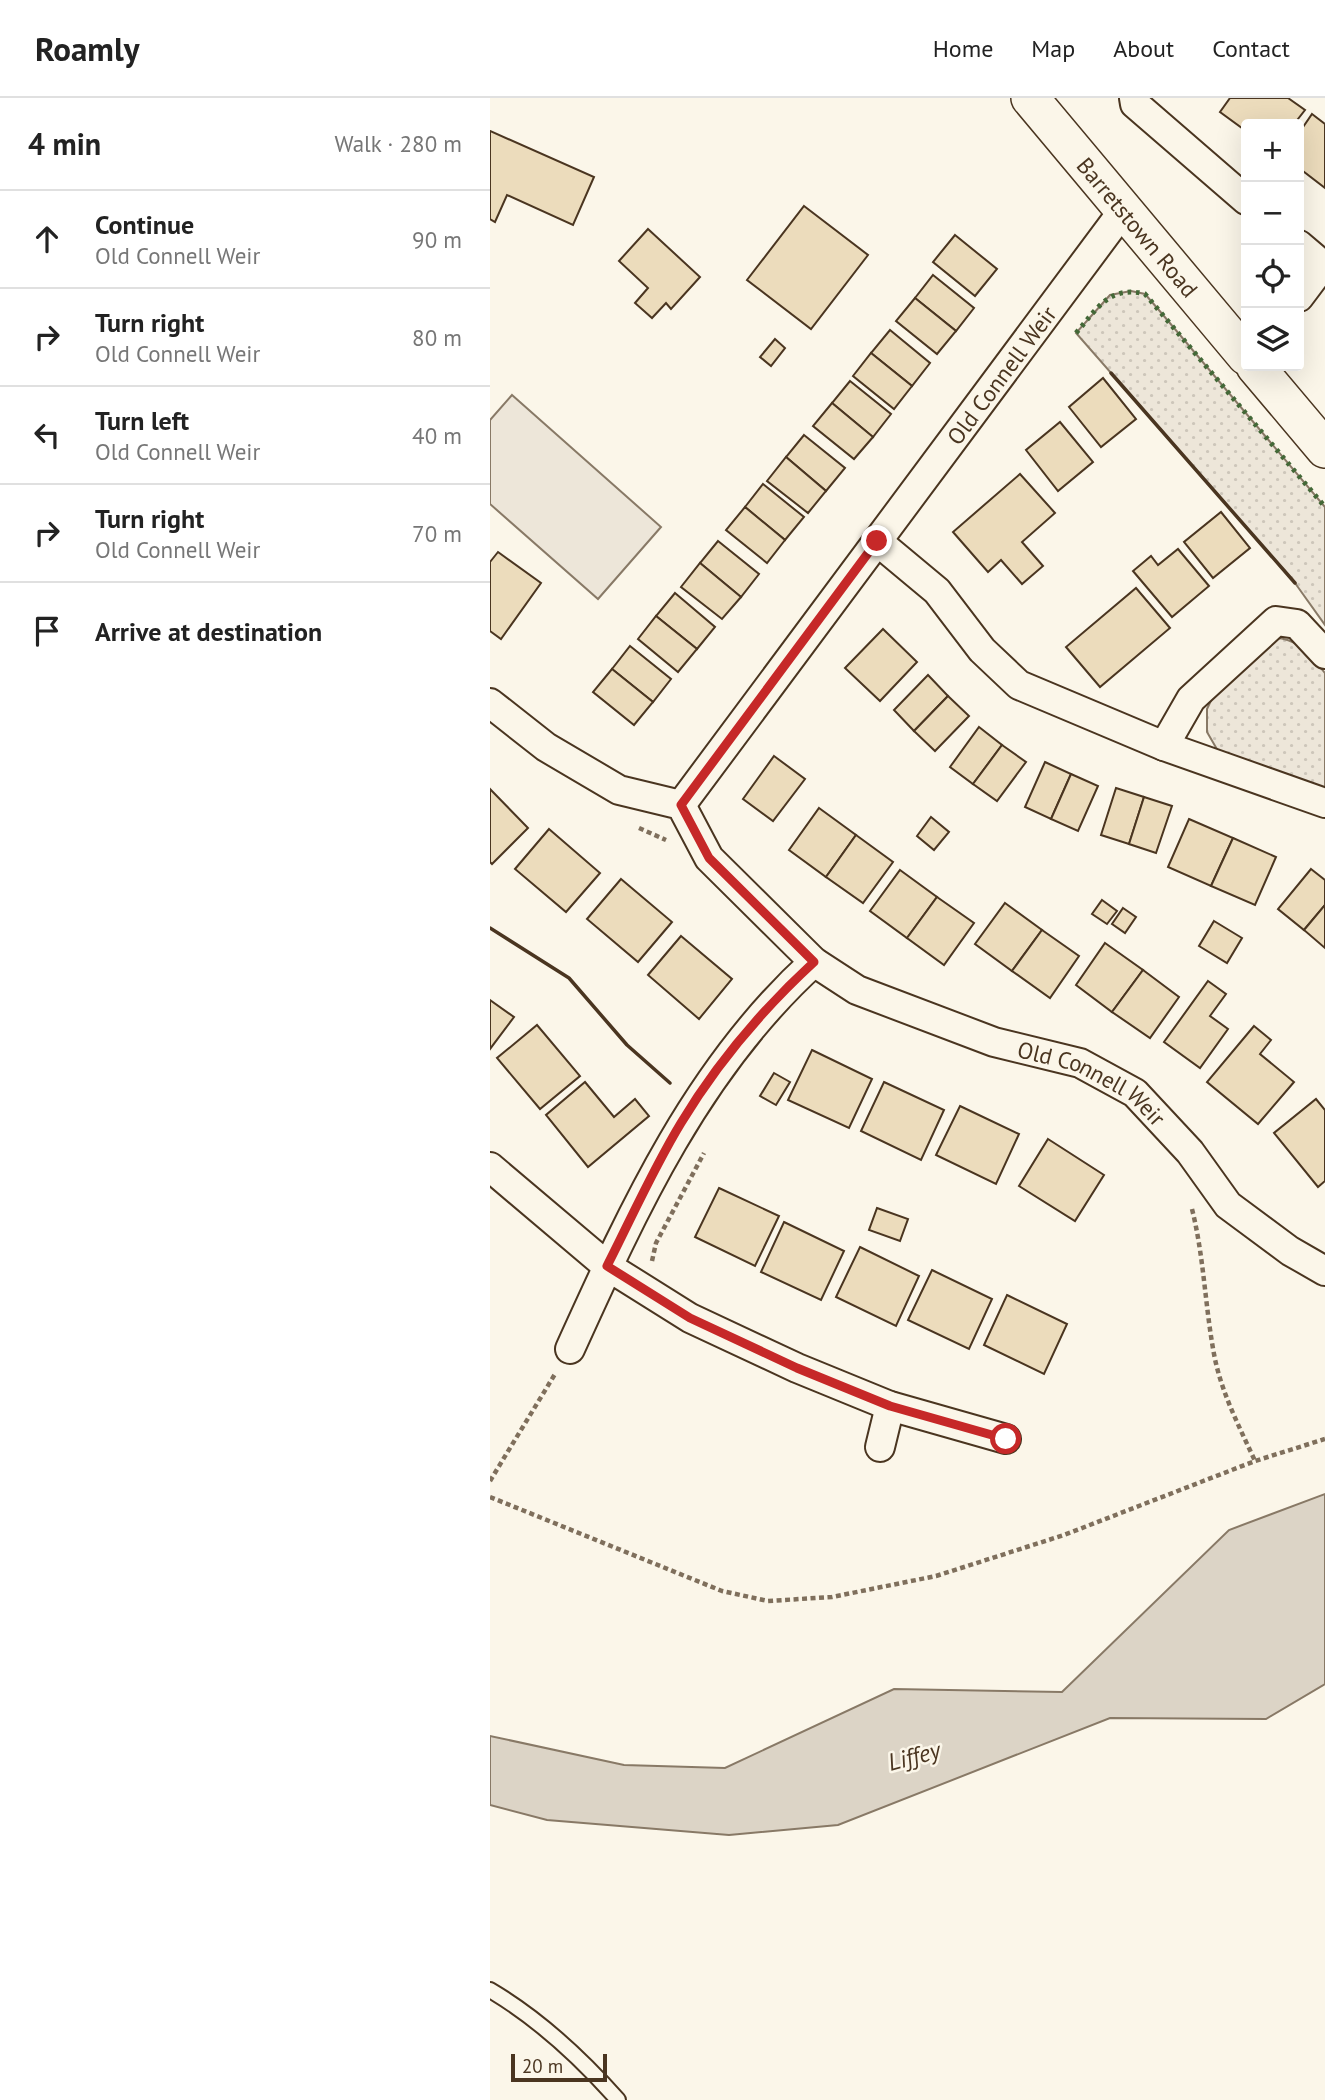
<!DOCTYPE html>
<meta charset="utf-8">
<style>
body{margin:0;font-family:"PT Sans",sans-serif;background:#f2f2f2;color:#222}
.controls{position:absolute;right:21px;top:21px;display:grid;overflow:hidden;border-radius:7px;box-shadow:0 7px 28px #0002}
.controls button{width:63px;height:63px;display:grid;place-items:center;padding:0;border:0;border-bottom:2px solid #e0e0e0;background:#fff;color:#222;font:35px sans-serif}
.scale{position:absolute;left:21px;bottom:18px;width:96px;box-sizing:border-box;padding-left:7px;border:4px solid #4a3520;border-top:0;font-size:19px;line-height:24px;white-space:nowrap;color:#4a3520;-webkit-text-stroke:5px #fbf6e9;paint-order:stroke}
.stop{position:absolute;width:21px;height:21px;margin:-16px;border:5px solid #c62828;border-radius:50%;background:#fff}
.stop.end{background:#c62828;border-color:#fff;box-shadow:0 2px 7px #0008}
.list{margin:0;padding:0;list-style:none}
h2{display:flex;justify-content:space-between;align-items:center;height:91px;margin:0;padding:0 28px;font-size:30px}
h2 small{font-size:23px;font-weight:400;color:#767676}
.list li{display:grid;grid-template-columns:46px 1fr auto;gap:21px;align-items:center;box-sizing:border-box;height:98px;padding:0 28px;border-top:2px solid #e0e0e0}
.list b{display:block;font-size:26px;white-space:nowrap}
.list p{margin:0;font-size:23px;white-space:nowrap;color:#767676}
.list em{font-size:23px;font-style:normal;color:#767676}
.icon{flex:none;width:38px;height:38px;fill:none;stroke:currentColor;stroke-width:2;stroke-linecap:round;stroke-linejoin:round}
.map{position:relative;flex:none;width:835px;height:2002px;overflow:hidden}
header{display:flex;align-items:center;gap:42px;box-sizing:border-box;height:98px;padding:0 35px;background:#fff;border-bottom:2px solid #e0e0e0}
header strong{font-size:33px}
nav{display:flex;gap:38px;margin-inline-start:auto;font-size:24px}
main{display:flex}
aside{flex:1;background:#fff}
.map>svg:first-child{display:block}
.grass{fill:url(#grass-dots);stroke:#887966;stroke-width:2}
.garden{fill:#ede6d9;stroke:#887966;stroke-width:2}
.water{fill:#dcd4c6;stroke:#887966;stroke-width:2}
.building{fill:#ecdcbc;stroke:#4a3520;stroke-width:2}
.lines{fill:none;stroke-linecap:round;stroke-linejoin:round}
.service-casing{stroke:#4a3520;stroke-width:18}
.minor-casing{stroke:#4a3520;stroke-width:32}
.tertiary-casing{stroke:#4a3520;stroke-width:40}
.path{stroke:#7f6f5c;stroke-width:4.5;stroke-dasharray:5 3.5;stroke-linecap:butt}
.service{stroke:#fbf6e9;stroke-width:14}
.minor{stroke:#fbf6e9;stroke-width:28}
.tertiary{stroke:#fbf6e9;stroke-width:37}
.hedge{stroke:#436837;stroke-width:5;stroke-dasharray:3.5 5;stroke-linecap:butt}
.wall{stroke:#4a3520;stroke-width:3.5}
.route{stroke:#c62828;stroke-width:9}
.labels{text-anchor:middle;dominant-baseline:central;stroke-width:5;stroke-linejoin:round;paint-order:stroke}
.street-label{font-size:23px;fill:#4a3520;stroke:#fbf6e9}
.water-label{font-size:24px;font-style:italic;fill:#4a3520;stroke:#fbf6e9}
</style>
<header>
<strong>Roamly</strong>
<nav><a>Home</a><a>Map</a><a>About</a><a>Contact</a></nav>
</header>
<main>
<aside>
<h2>4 min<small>Walk · 280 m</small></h2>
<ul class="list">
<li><svg class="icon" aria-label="ahead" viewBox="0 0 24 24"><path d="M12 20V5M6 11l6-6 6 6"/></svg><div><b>Continue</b><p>Old Connell Weir</p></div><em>90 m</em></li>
<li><svg class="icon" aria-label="right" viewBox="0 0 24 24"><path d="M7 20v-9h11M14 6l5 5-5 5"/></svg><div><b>Turn right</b><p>Old Connell Weir</p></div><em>80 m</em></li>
<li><svg class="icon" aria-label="left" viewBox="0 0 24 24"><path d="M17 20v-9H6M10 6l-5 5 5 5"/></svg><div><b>Turn left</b><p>Old Connell Weir</p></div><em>40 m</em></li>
<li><svg class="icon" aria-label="right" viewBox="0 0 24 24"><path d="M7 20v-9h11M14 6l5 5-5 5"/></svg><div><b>Turn right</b><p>Old Connell Weir</p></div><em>70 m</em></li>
<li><svg class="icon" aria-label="arrive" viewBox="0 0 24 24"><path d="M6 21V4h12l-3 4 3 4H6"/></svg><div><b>Arrive at destination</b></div></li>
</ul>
</aside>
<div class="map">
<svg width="835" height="2002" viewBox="0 0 835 2002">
<defs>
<pattern id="grass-dots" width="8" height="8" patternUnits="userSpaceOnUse" patternTransform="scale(1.75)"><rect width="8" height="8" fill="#ede6d9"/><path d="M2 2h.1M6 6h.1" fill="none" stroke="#cdc6ba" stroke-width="1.8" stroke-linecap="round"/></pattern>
</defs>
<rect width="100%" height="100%" fill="#fbf6e9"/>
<!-- grass -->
<g class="grass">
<path d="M 641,193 L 655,196 L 668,211 L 835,409 L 835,527 L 805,485 L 586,235 L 620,197 Z"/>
<path d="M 785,540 C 809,540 821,559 835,575 L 835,695 L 728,653 L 717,634 L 717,611 L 726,592 Z"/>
</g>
<!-- garden -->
<path class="garden" d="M 22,297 L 171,429 L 108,501 L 0,406 L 0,322 Z"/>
<!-- water -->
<path class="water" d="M 835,1396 L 835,1586 L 776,1621 L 620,1620 L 348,1727 L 239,1737 L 57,1722 L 0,1707 L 0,1638 L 134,1667 L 235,1670 L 404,1591 L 572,1594 L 739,1432 Z"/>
<!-- building -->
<g class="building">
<path d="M 740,0 L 798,0 L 815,12 L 804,26 L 756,26 L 756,33 L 730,14 Z"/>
<path d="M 822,16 L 835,26 L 835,90 L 809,70 L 809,35 Z"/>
<path d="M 0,33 L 104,79 L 83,127 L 17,97 L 5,124 L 0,121 Z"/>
<path d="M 314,108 L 378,157 L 321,231 L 257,182 Z"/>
<path d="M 158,131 L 210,179 L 181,211 L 176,205 L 162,220 L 145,205 L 158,190 L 129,163 Z"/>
<path d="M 465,137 L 507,171 L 485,198 L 443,164 Z"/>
<path d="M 443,177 L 484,210 L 466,233 L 425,200 Z"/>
<path d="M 425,200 L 466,233 L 447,256 L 406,223 Z"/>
<path d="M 400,232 L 440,265 L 422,288 L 381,255 Z"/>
<path d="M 285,241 L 295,250 L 281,268 L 270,259 Z"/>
<path d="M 381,255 L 422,288 L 404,311 L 363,278 Z"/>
<path d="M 613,280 L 646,321 L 611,349 L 579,309 Z"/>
<path d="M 360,283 L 401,316 L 383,339 L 342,305 Z"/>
<path d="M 342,305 L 383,339 L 364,361 L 323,328 Z"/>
<path d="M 570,324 L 603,364 L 568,393 L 536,352 Z"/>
<path d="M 314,337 L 355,370 L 336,393 L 296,359 Z"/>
<path d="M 296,359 L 336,393 L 318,415 L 277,383 Z"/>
<path d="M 530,376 L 565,415 L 532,444 L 553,468 L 532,486 L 511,462 L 498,474 L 463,434 Z"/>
<path d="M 273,386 L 314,419 L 295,442 L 255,409 Z"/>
<path d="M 255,409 L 295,442 L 277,465 L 236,432 Z"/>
<path d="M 731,414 L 760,450 L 723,480 L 694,444 Z"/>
<path d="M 228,443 L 269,476 L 251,499 L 210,465 Z"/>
<path d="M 688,451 L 719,488 L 682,519 L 643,473 L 661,458 L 668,467 Z"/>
<path d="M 8,454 L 51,485 L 11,541 L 0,533 L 0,464 Z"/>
<path d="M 210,465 L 251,499 L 232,521 L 191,489 Z"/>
<path d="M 646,490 L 680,530 L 610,589 L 576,549 Z"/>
<path d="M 185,495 L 225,529 L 207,551 L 166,518 Z"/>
<path d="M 166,518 L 207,551 L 188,574 L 148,541 Z"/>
<path d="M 393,531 L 427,564 L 390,603 L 355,570 Z"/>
<path d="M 140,548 L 181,581 L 163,604 L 122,571 Z"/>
<path d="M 122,571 L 163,604 L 144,627 L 103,594 Z"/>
<path d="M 438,577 L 458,598 L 424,633 L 404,612 Z"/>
<path d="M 458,598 L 479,618 L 445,653 L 424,633 Z"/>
<path d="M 489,629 L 512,647 L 483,686 L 460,669 Z"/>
<path d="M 512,647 L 536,664 L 507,703 L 483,686 Z"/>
<path d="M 284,658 L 315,681 L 283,723 L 253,701 Z"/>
<path d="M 555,664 L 581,676 L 561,721 L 535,709 Z"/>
<path d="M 581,676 L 608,688 L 588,733 L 561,721 Z"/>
<path d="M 626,690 L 654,699 L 639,746 L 611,737 Z"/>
<path d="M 0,691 L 38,730 L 2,766 L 0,764 Z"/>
<path d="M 654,699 L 682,708 L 666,755 L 639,746 Z"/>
<path d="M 329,710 L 366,737 L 336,779 L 299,752 Z"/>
<path d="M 441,719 L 459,734 L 444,752 L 427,738 Z"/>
<path d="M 699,721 L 743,740 L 721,788 L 678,769 Z"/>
<path d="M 59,731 L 110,775 L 76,814 L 25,771 Z"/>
<path d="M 366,737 L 403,764 L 373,805 L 336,779 Z"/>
<path d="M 743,740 L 786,759 L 765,807 L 721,788 Z"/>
<path d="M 821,771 L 835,782 L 835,807 L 814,832 L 788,811 Z"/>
<path d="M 410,772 L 447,799 L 417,840 L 380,813 Z"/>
<path d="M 131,781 L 182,824 L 148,864 L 97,821 Z"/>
<path d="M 447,799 L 484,825 L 454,867 L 417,840 Z"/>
<path d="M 612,802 L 627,813 L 617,826 L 602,816 Z"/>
<path d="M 515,805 L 552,832 L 522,873 L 485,846 Z"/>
<path d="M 835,807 L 835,850 L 814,832 Z"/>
<path d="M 633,810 L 646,819 L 635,835 L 622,826 Z"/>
<path d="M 724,823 L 752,840 L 737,865 L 709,848 Z"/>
<path d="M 552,832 L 589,858 L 560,900 L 522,873 Z"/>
<path d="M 191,838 L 242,881 L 209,921 L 158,877 Z"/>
<path d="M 615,845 L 653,872 L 622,914 L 586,887 Z"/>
<path d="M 653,872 L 689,899 L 660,940 L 622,914 Z"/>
<path d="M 718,883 L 736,896 L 720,918 L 738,931 L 710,970 L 674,944 Z"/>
<path d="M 0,902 L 24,919 L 0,951 Z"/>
<path d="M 47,927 L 90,978 L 50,1011 L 7,960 Z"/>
<path d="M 764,928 L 781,942 L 770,956 L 804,984 L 768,1026 L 717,984 Z"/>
<path d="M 322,952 L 382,981 L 359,1030 L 298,1002 Z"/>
<path d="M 284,975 L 300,984 L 286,1007 L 270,998 Z"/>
<path d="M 95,984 L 124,1019 L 145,1001 L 159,1018 L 98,1069 L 56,1017 Z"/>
<path d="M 394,984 L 454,1012 L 431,1062 L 371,1033 Z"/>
<path d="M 826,1001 L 835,1012 L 835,1083 L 828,1089 L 784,1035 Z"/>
<path d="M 470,1008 L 529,1036 L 506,1086 L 446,1057 Z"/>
<path d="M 558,1041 L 614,1077 L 585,1123 L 529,1088 Z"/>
<path d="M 229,1090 L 289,1118 L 265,1168 L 205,1139 Z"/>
<path d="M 387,1110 L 418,1121 L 410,1143 L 379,1132 Z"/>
<path d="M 294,1124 L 354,1153 L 331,1202 L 271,1174 Z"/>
<path d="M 370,1149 L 429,1178 L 406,1228 L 346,1199 Z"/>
<path d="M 442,1172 L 502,1201 L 479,1251 L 418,1222 Z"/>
<path d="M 517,1197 L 577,1226 L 554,1276 L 494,1247 Z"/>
</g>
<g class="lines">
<!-- service casing -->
<g class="service-casing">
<path id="service" d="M 0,1892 C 49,1921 90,1959 128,2002"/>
</g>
<!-- minor casing -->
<g class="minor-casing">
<g id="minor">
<path d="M 644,0 L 645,6 L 756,102"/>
<path d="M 809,147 L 835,169"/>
<path d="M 809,199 L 833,167"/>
<path d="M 387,443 L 447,493 L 492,552 L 529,587 L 674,648 L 835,705"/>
<path id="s1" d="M 0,605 L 56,649 L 129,692 L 191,707 L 219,760 L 324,864 L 367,892 L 504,944 L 590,965 L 645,995 L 700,1054 L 738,1107 L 800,1153 L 835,1173"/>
<path d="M 674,648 L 701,601 L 786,523 L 807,526 L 835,556"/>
<path id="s2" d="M 191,707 L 633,113"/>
<path d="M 0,1069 L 117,1168 L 200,1220 L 307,1270 L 400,1308 L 516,1341"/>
<path d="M 80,1251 C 144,1110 208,969 324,864"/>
<path d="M 390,1349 L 400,1308"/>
</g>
</g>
<!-- tertiary casing -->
<g class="tertiary-casing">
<g id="tertiary">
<path id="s3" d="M 540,0 L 756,258"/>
<path d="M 765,268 L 835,351"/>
</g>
</g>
<!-- path -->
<g class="path">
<path d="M 149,730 L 176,742"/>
<path d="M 702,1111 C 714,1159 715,1208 724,1256 C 731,1294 749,1328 765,1363"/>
<path d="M 162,1163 L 166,1145 L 214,1055"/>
<path d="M 0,1383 L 65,1276"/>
<path d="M 0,1399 L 232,1493 L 278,1503 L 342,1499 L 446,1478 L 574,1437 L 765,1363 L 835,1341"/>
</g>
<!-- service -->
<use href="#service" class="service"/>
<!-- minor -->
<use href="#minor" class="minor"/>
<!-- tertiary -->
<use href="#tertiary" class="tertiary"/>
<!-- hedge -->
<path class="hedge" d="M 586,235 C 607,211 619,187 655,196 L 835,409"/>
<!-- wall -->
<g class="wall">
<path d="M 621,275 L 805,485"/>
<path d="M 0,830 L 79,880 L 137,947 L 180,985"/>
</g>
</g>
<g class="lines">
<!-- route -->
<path class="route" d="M 387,443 L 191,707 L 219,760 L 324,864 C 273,911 227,965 191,1025 C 163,1071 141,1121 117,1168 L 200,1220 L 307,1270 L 400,1308 L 516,1341"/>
</g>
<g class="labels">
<!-- street labels -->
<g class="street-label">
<text stroke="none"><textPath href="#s3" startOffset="168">Barretstown Road</textPath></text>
<text stroke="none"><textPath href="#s2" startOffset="536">Old Connell Weir</textPath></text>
<text stroke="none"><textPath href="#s1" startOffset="733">Old Connell Weir</textPath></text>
</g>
<!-- water labels -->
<g class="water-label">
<text transform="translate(424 1658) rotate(-15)">Liffey</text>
</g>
</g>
</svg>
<div class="controls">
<button>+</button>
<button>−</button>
<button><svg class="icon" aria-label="locate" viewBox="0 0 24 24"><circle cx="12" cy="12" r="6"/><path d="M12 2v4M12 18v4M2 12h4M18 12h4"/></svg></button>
<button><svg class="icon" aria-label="layers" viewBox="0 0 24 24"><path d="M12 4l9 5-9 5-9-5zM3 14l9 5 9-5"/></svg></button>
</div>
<div class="scale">20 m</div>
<div class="stop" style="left:516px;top:1341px"></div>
<div class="stop end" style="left:387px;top:443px"></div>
</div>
</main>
